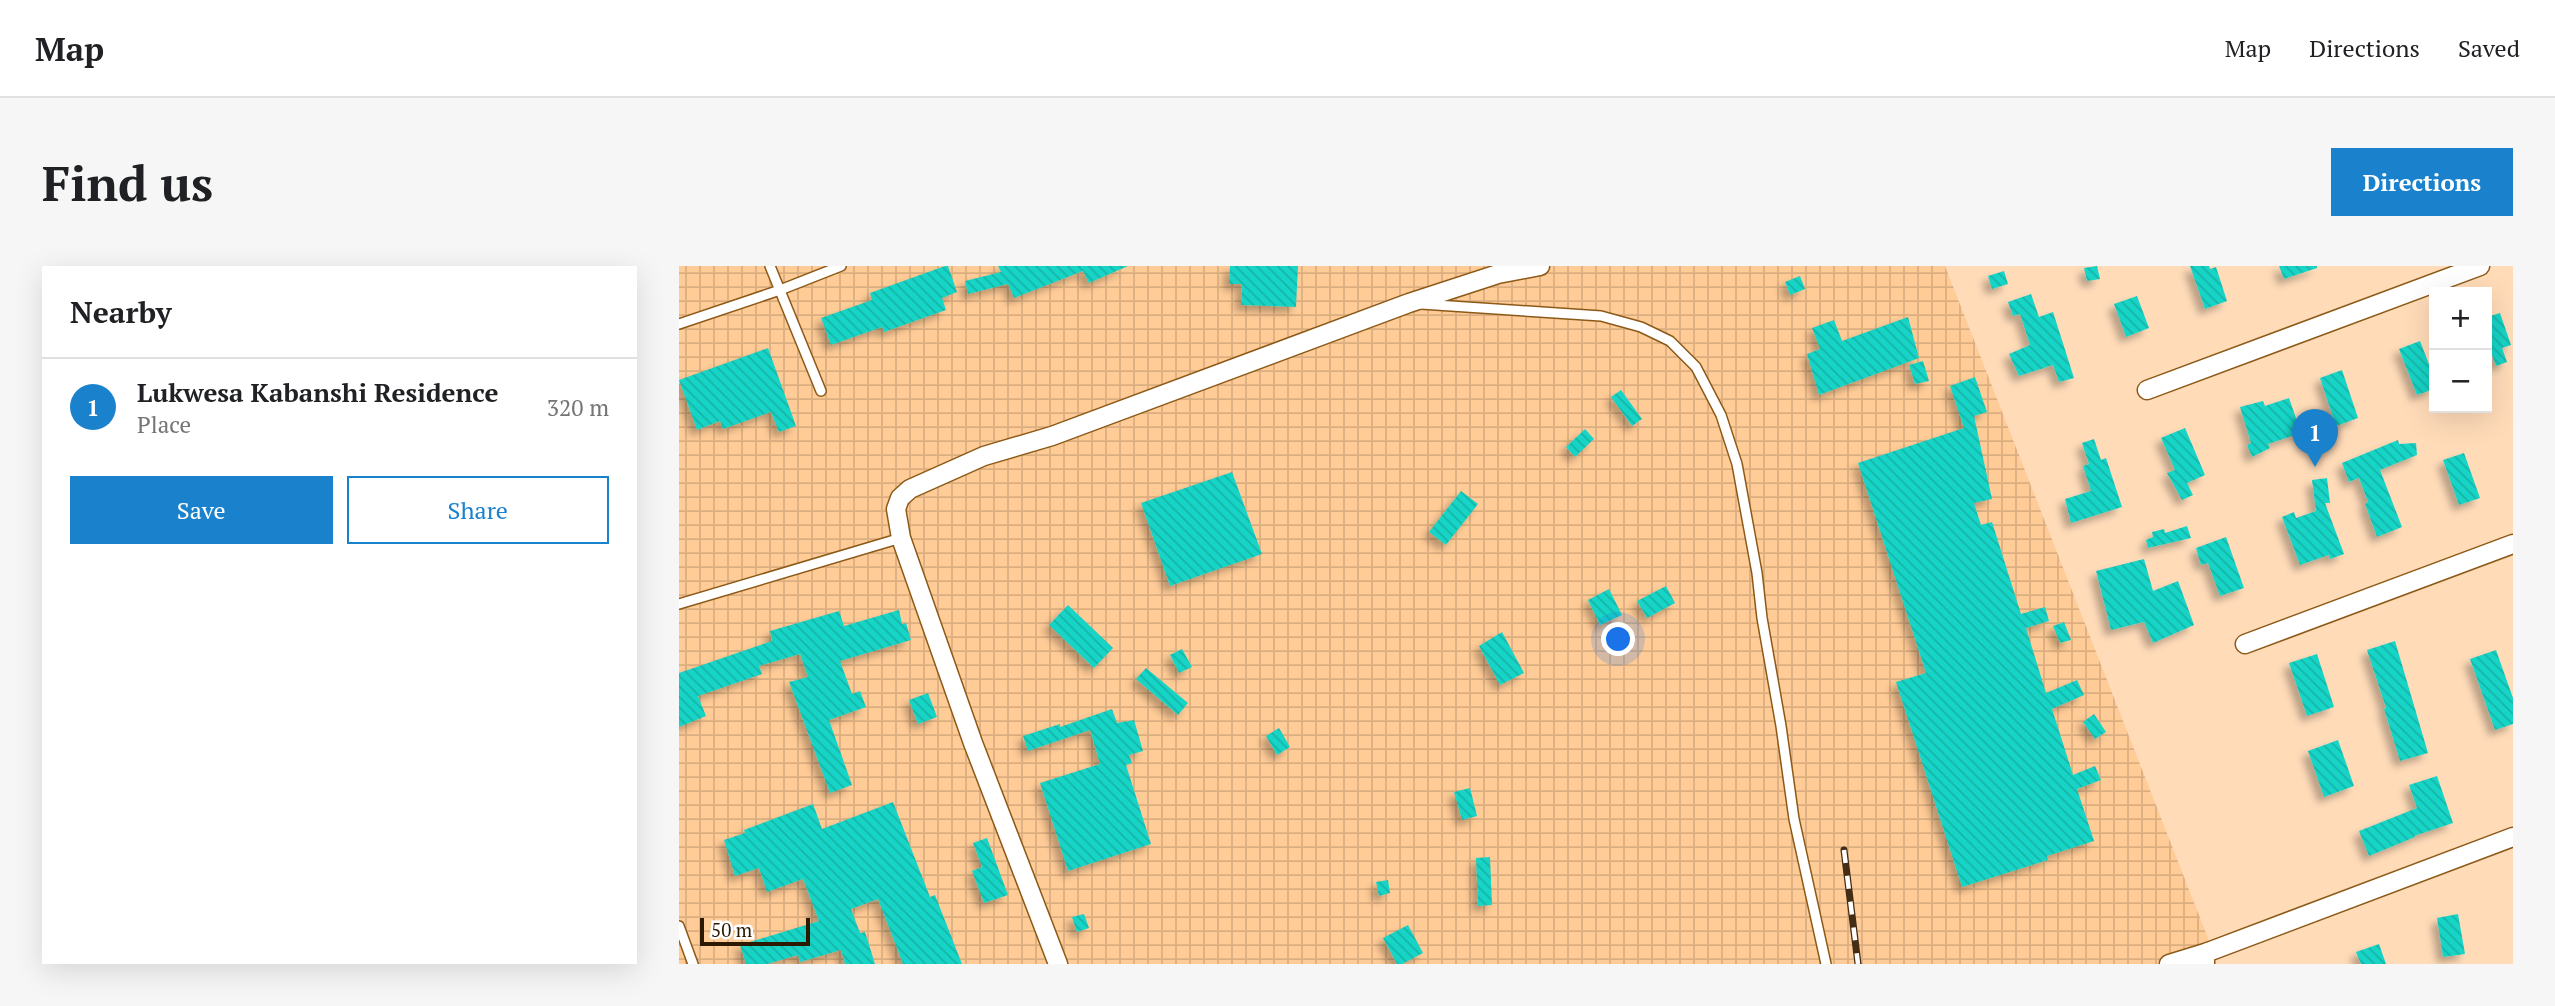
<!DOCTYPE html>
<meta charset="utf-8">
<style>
body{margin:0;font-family:"PT Serif",serif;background:#f6f6f6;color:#202124}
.controls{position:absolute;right:21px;top:21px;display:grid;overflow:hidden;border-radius:0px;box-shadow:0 7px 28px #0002}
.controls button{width:63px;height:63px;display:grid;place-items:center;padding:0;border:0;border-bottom:2px solid #e0e0e0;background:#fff;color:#202124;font:35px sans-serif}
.scale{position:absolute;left:21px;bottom:18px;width:110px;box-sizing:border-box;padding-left:7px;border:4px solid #2d1800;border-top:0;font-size:19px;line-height:24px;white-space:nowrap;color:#2d1800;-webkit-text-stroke:5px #fff;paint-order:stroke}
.you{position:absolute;left:940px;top:374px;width:24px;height:24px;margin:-18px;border:5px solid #fff;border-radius:50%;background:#1a73e8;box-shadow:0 0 0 10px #1a73e833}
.badge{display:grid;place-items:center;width:46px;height:46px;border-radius:50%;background:#1a82cc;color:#fff;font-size:23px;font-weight:700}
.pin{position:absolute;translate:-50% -58px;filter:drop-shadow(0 2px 4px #0008)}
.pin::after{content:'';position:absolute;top:37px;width:24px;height:21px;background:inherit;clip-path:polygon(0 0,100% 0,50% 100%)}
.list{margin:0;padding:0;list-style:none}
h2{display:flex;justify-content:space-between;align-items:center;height:91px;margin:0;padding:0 28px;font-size:30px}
h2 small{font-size:23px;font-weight:400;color:#757577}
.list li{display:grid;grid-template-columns:46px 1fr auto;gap:21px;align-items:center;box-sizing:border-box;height:98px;padding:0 28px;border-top:2px solid #e0e0e0}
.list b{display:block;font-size:26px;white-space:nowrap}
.list p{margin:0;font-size:23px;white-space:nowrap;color:#757577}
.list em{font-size:23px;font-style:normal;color:#757577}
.actions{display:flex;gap:14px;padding:21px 28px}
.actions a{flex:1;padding:16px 0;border:2px solid #1a82cc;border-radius:0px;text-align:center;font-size:24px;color:#1a82cc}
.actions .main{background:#1a82cc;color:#fff}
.map{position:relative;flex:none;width:1834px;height:698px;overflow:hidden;border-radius:0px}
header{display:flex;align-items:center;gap:42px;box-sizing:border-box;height:98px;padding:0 35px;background:#fff;border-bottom:2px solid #e0e0e0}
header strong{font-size:33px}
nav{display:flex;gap:38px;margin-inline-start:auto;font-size:24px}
.intro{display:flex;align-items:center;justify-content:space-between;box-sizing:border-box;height:168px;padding:0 42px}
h1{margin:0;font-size:49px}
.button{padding:18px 32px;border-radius:0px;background:#1a82cc;color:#fff;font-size:24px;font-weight:700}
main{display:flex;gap:42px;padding:0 42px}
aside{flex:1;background:#fff;border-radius:0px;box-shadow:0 7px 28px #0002}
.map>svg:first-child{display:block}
.industrial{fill:url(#industrial-grid)}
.building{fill:url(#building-back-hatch);filter:url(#shadow)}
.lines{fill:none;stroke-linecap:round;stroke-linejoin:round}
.service-casing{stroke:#8d5917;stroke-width:12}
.minor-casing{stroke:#8d5917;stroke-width:21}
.service{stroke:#fff;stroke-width:9}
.minor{stroke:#fff;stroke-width:18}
.rail-casing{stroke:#442d14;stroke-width:7}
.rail{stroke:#fff;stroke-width:4.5;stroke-dasharray:13;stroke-linecap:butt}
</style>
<header>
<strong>Map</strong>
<nav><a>Map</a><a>Directions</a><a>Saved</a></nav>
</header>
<div class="intro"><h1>Find us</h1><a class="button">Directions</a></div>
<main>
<aside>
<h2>Nearby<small></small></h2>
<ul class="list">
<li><span class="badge">1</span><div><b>Lukwesa Kabanshi Residence</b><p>Place</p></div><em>320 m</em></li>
</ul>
<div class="actions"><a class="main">Save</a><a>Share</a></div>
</aside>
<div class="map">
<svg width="1834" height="698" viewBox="0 0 1834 698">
<defs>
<pattern id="industrial-grid" width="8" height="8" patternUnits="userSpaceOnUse" patternTransform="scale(1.75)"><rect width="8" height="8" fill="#ffcb96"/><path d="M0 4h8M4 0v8" fill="none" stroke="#dbae80"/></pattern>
<pattern id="building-back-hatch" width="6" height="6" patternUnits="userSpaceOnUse" patternTransform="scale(1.75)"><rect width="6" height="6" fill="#17d4c6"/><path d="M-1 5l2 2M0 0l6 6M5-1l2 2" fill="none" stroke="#16b5a8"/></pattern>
<filter id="shadow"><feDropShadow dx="-6" dy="6" stdDeviation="3.5" flood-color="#0004"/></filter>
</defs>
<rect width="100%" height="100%" fill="#ffdbb8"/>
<!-- industrial -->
<path class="industrial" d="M 0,0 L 1266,0 L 1534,685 L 1502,698 L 0,698 Z"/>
<!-- building -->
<g class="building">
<path d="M 266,0 L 269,0 L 278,26 L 263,32 L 267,44 L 205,66 L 203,61 L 152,79 L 142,52 L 193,34 L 191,27 Z"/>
<path d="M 319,0 L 449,0 L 410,17 L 404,5 L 335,32 L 329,18 L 289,28 L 286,15 L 322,6 Z"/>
<path d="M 551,0 L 619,0 L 617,41 L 562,39 L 563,18 L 550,18 Z"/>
<path d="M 1418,0 L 1421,13 L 1408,15 L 1405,2 Z"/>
<path d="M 1511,0 L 1530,0 L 1531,3 L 1537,1 L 1548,35 L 1526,43 Z"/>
<path d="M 1600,0 L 1638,0 L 1638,2 L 1605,13 Z"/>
<path d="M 1325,5 L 1329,18 L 1313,23 L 1309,10 Z"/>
<path d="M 1121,10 L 1126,23 L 1111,29 L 1106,16 Z"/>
<path d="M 1352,28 L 1360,51 L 1374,46 L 1395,112 L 1380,116 L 1374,99 L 1340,110 L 1330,88 L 1351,79 L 1341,48 L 1334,50 L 1329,36 Z"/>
<path d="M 1458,30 L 1470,62 L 1447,71 L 1435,38 Z"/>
<path d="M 1821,47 L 1832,79 L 1823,82 L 1828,96 L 1817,100 L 1812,86 L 1808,88 L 1808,51 Z"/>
<path d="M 1229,51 L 1240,92 L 1140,129 L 1128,88 L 1141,83 L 1133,62 L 1155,54 L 1163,75 Z"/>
<path d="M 1741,75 L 1755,111 L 1755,123 L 1738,129 L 1720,83 Z"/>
<path d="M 89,82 L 117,160 L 100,166 L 92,146 L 44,163 L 41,155 L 18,164 L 0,114 Z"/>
<path d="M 1244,95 L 1250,115 L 1236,118 L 1230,99 Z"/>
<path d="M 1663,104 L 1679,152 L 1657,160 L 1641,112 Z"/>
<path d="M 1296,111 L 1308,146 L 1295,150 L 1313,233 L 1295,237 L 1302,259 L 1313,256 L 1342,348 L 1366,341 L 1370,355 L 1347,362 L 1367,427 L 1398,414 L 1405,429 L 1373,443 L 1394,509 L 1416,500 L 1422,514 L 1398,523 L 1415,575 L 1368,590 L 1369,594 L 1283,621 L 1217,416 L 1247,407 L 1179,197 L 1285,162 L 1271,120 Z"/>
<path d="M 942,124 L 963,153 L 953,160 L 932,131 Z"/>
<path d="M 1610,132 L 1622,167 L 1589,178 L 1591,182 L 1573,191 L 1568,179 L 1572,177 L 1561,141 L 1584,135 L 1586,140 Z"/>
<path d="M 1506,162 L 1526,209 L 1508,217 L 1514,229 L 1503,234 L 1488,207 L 1496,204 L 1482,172 Z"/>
<path d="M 906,163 L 915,173 L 896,191 L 887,181 Z"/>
<path d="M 1415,173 L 1422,194 L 1427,192 L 1443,241 L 1392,257 L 1386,233 L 1412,225 L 1404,200 L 1410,198 L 1403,177 Z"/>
<path d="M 1719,174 L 1720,178 L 1737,177 L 1738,189 L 1701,204 L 1723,261 L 1698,271 L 1686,238 L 1689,236 L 1680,212 L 1670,216 L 1663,197 Z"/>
<path d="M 1785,187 L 1801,232 L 1780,239 L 1764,194 Z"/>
<path d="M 553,206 L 583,288 L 491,320 L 462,237 Z"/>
<path d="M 1648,212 L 1651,237 L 1646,237 L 1665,288 L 1651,293 L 1650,289 L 1621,299 L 1603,251 L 1615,246 L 1617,252 L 1637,245 L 1633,214 Z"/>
<path d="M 782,225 L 799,238 L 767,279 L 750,266 Z"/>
<path d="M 1508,260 L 1512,272 L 1469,282 L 1467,274 L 1474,271 L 1473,266 L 1485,263 L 1486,267 Z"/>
<path d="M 1547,271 L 1565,322 L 1541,330 L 1529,297 L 1522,299 L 1517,282 Z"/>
<path d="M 1465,293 L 1474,325 L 1499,315 L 1515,359 L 1474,377 L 1465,356 L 1432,364 L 1417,305 Z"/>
<path d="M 987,320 L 996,337 L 968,352 L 958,335 Z"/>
<path d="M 930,323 L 943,349 L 921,359 L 909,334 Z"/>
<path d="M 389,339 L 434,382 L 415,402 L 370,359 Z"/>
<path d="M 220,344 L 223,358 L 227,357 L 232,374 L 161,395 L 173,428 L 181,425 L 187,441 L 150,454 L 173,519 L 151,527 L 110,416 L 129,411 L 121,388 L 80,400 L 83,408 L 19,430 L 27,450 L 0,461 L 0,407 L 93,375 L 91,365 L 160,345 L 165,360 Z"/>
<path d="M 1385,356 L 1392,374 L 1381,377 L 1374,360 Z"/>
<path d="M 823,366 L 845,407 L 821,419 L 800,380 Z"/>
<path d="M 1716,375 L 1749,487 L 1721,495 L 1705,443 L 1707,442 L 1688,384 Z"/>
<path d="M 503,383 L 513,401 L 500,407 L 491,389 Z"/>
<path d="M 1817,384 L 1834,432 L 1834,458 L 1816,464 L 1791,393 Z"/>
<path d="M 1638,388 L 1655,441 L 1628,450 L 1610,397 Z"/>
<path d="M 467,402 L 509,437 L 499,449 L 457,413 Z"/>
<path d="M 249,427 L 258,451 L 239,458 L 230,434 Z"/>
<path d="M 433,443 L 438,457 L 455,454 L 464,485 L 450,489 L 453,497 L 447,499 L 472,578 L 389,605 L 361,517 L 421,498 L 411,464 L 349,485 L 344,470 L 381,458 L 381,461 Z"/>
<path d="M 1415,448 L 1427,466 L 1416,473 L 1404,456 Z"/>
<path d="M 600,462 L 611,481 L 598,489 L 587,470 Z"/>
<path d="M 1659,474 L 1675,520 L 1645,531 L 1629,485 Z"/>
<path d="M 1758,510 L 1774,557 L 1735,570 L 1736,571 L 1690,590 L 1680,565 L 1738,542 L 1730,519 Z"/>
<path d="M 791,522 L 798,550 L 783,554 L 775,526 Z"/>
<path d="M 214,536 L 251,631 L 256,629 L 283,698 L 224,698 L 199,633 L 172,643 L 181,667 L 186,666 L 196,698 L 166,698 L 162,684 L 121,696 L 119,689 L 88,698 L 67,698 L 61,679 L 140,655 L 124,613 L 88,626 L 80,602 L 56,610 L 45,574 L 66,567 L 65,564 L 134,538 L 143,563 Z"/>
<path d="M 308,572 L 329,629 L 305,637 L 293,605 L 303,601 L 294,577 Z"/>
<path d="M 811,591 L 813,639 L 799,640 L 797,592 Z"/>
<path d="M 709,614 L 711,627 L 700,630 L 697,616 Z"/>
<path d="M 405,648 L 410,662 L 398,666 L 393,651 Z"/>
<path d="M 1779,648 L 1786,688 L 1764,691 L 1758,652 Z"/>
<path d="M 729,659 L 744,687 L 723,698 L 718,698 L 704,672 Z"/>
<path d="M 1700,678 L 1707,698 L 1682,698 L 1677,686 Z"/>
</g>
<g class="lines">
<!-- service casing -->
<g class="service-casing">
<g id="service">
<path d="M 91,0 L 142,125"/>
<path d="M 742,38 L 922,50 L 962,61 L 991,75 L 1017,101 L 1042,149 L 1058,198 L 1078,307 L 1083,352 L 1102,460 L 1115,553 L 1147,698"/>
<path d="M 0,58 L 101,24 L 162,0"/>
<path d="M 0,338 L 222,272"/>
<path d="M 0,660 L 14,698"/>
</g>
</g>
<!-- minor casing -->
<g class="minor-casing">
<g id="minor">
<path d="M 1468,124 L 1801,0"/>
<path d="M 1566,378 L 1834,278"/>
<path d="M 379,698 L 294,477 L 222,272 L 217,243 L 221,232 L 231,223 L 305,190 L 373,170 L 730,37 L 819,8 L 861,0"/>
<path d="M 1490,698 L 1529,686"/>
<path d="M 1526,698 L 1526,690 L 1529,686 L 1834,571"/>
</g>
</g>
<!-- service -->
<use href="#service" class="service"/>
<!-- minor -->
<use href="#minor" class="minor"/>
<!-- rail casing -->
<g class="rail-casing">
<path id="rail" d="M 1165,584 L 1179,698"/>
</g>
<!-- rail -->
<use href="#rail" class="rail"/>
</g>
</svg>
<div class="controls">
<button>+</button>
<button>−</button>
</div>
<div class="scale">50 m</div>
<div class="you"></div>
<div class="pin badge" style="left:1636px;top:201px">1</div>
</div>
</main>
